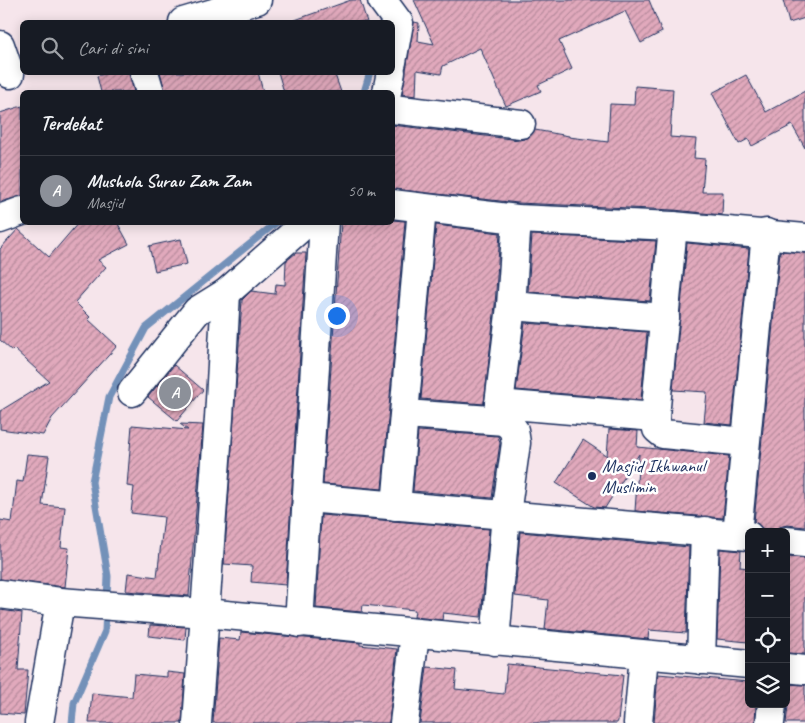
<!DOCTYPE html>
<html lang="id">
<meta charset="utf-8">
<style>
body{margin:0;font-family:Caveat,sans-serif;background:#20242c;color:#f1f3f6}
.controls{position:absolute;right:15px;bottom:15px;display:grid;overflow:hidden;border-radius:8px;box-shadow:0 2px 12px #0003}
.controls button{width:45px;height:45px;display:grid;place-items:center;padding:0;border:0;border-bottom:1px solid #363941;background:#171b24;color:#f1f3f6;font:25px sans-serif}
.you{position:absolute;left:336px;top:315px;width:18px;height:18px;margin:-12px;border:4px solid #fff;border-radius:50%;background:#1a73e8;box-shadow:0 0 0 8px #1a73e833}
.badge{display:grid;place-items:center;width:32px;height:32px;border-radius:50%;background:#8c9099;color:#fff;font-size:16px;font-weight:700}
.pin{position:absolute;translate:-50% -50%;border:2px solid #fff;box-shadow:0 1px 5px #0006}
.list{margin:0;padding:0;list-style:none}
h2{display:flex;justify-content:space-between;align-items:center;height:65px;margin:0;padding:0 20px;font-size:21px}
h2 small{font-size:16px;font-weight:400;color:#9ea1a6}
.list li{display:grid;grid-template-columns:32px 1fr auto;gap:15px;align-items:center;box-sizing:border-box;height:70px;padding:0 20px;border-top:1px solid #363941}
.list b{display:block;font-size:19px;white-space:nowrap}
.list p{margin:0;font-size:16px;white-space:nowrap;color:#9ea1a6}
.list em{font-size:16px;font-style:normal;color:#9ea1a6}
.icon{flex:none;width:28px;height:28px;fill:none;stroke:currentColor;stroke-width:2;stroke-linecap:round;stroke-linejoin:round}
.map{position:relative;flex:none;width:805px;height:723px;overflow:hidden}
.search{position:absolute;background:#171b24;box-shadow:0 2px 12px #0003;left:20px;top:20px;width:375px;height:55px;display:flex;align-items:center;gap:12px;box-sizing:border-box;padding:0 18px;border-radius:8px;color:#9ea1a6;font-size:19px}
.panel{position:absolute;background:#171b24;box-shadow:0 2px 12px #0003;left:20px;top:90px;width:375px;height:135px;border-radius:8px}
.map>svg:first-child{display:block}
.lines{fill:none;stroke-linecap:round;stroke-linejoin:round}
.stream{stroke:#7391b9;stroke-width:7}
.building{fill:url(#building-hatch);stroke:#1b2f5e}
.minor-casing{stroke:#1b2f5e;stroke-width:31}
.minor{stroke:#fff;stroke-width:28}
.poi-dot{fill:#1b2f5e;stroke:#fff;stroke-width:2}
.labels{text-anchor:middle;dominant-baseline:central;stroke-width:5;stroke-linejoin:round;paint-order:stroke}
.poi-label{font-size:18px;fill:#1b2f5e;stroke:#fff;text-anchor:start}
</style>
<div class="map">
<svg width="805" height="723" viewBox="0 0 805 723">
<defs>
<pattern id="building-hatch" width="6" height="6" patternUnits="userSpaceOnUse" patternTransform="scale(1.25)"><rect width="6" height="6" fill="#e1a9bc"/><path d="M-1 1l2-2M0 6l6-6M5 7l2-2" fill="none" stroke="#b68a9c"/></pattern>
</defs>
<rect width="100%" height="100%" fill="#f6e5eb"/>
<filter id="ink" filterUnits="userSpaceOnUse"><feTurbulence type="fractalNoise" baseFrequency=".02" numOctaves="2"/><feDisplacementMap in="SourceGraphic" scale="10" xChannelSelector="R" yChannelSelector="G"/><feConvolveMatrix kernelMatrix="1 2 1 2 8 2 1 2 1" color-interpolation-filters="sRGB"/></filter>
<g filter="url(#ink)">
<g class="lines">
<!-- stream -->
<g class="stream">
<path d="M 364,92 L 370,72"/>
<path d="M 107,600 L 108,576 L 92,482 L 109,397 L 146,328 L 277,222"/>
<path d="M 72,723 L 74,703 L 105,631 L 106,610"/>
</g>
</g>
<!-- building -->
<g class="building">
<path d="M 351,0 L 360,0 L 367,22 L 296,22 L 295,20 Z"/>
<path d="M 414,0 L 649,0 L 662,32 L 641,43 L 625,11 L 559,41 L 572,69 L 538,85 L 541,91 L 506,106 L 480,48 L 443,66 L 441,74 L 417,70 L 416,96 L 402,94 L 414,22 L 419,23 L 418,41 L 434,44 Z"/>
<path d="M 783,0 L 805,0 L 805,18 L 789,23 Z"/>
<path d="M 111,72 L 129,72 L 134,92 L 101,92 L 97,76 Z"/>
<path d="M 160,72 L 258,72 L 263,92 L 165,92 Z"/>
<path d="M 278,72 L 334,72 L 341,92 L 284,92 Z"/>
<path d="M 746,75 L 766,112 L 805,91 L 805,148 L 792,125 L 752,146 L 748,139 L 739,144 L 712,93 Z"/>
<path d="M 635,86 L 673,89 L 670,137 L 696,139 L 694,158 L 705,159 L 702,192 L 723,192 L 722,215 L 674,210 L 518,203 L 392,189 L 392,125 L 519,140 L 528,138 L 535,130 L 569,136 L 569,137 L 608,142 L 610,104 L 634,105 Z"/>
<path d="M 22,106 L 22,196 L 0,202 L 0,113 Z"/>
<path d="M 392,220 L 405,221 L 382,489 L 323,484 L 341,222 L 392,222 Z"/>
<path d="M 79,222 L 117,222 L 129,244 L 98,260 L 106,267 L 75,302 L 90,317 L 88,319 L 117,346 L 52,418 L 43,435 L 0,429 L 0,411 L 49,381 L 14,349 L 12,351 L 0,340 L 0,249 L 18,229 L 49,257 Z"/>
<path d="M 436,225 L 500,233 L 495,305 L 484,404 L 421,399 Z"/>
<path d="M 532,235 L 656,241 L 650,301 L 528,292 Z"/>
<path d="M 181,239 L 187,264 L 155,271 L 149,246 Z"/>
<path d="M 687,243 L 749,249 L 732,425 L 704,422 L 707,392 L 673,390 Z"/>
<path d="M 780,251 L 805,253 L 805,527 L 787,525 L 780,527 L 776,529 L 763,529 L 758,524 L 754,522 Z"/>
<path d="M 296,253 L 306,253 L 286,585 L 251,582 L 252,566 L 224,564 L 242,300 L 251,291 L 275,294 L 276,284 L 285,285 L 286,261 Z"/>
<path d="M 525,323 L 647,332 L 641,400 L 516,390 Z"/>
<path d="M 174,365 L 203,390 L 177,421 L 148,397 Z"/>
<path d="M 180,424 L 203,425 L 189,596 L 126,591 L 128,573 L 157,577 L 164,517 L 131,513 L 134,487 L 127,486 L 132,425 L 188,430 Z"/>
<path d="M 609,429 L 638,431 L 637,447 L 729,456 L 723,518 L 635,511 L 639,454 L 605,508 L 594,507 L 556,483 L 583,440 L 607,456 Z"/>
<path d="M 418,431 L 498,436 L 500,443 L 492,498 L 413,491 Z"/>
<path d="M 27,454 L 49,456 L 42,505 L 65,507 L 61,547 L 69,548 L 65,587 L 0,579 L 0,520 L 12,522 L 17,481 L 23,482 Z"/>
<path d="M 321,515 L 489,529 L 481,617 L 443,613 L 442,620 L 414,617 L 415,610 L 363,605 L 362,612 L 316,608 Z"/>
<path d="M 520,532 L 689,547 L 686,633 L 649,630 L 648,639 L 545,629 L 548,600 L 515,596 Z"/>
<path d="M 720,549 L 741,551 L 740,567 L 749,568 L 748,642 L 717,639 Z"/>
<path d="M 786,557 L 805,558 L 805,654 L 786,653 Z"/>
<path d="M 0,610 L 22,613 L 18,670 L 28,670 L 24,715 L 0,713 Z"/>
<path d="M 150,625 L 186,627 L 185,640 L 149,636 Z"/>
<path d="M 241,632 L 360,643 L 360,645 L 397,649 L 389,723 L 213,723 L 219,638 L 240,640 Z"/>
<path d="M 507,664 L 623,675 L 618,721 L 617,723 L 420,723 L 427,667 L 457,670 L 455,689 L 504,694 Z"/>
<path d="M 167,672 L 185,674 L 182,723 L 89,723 L 92,693 L 132,697 L 134,674 L 167,677 Z"/>
<path d="M 658,674 L 749,682 L 749,704 L 756,704 L 755,723 L 654,723 Z"/>
<path d="M 786,684 L 805,685 L 805,723 L 786,723 L 788,706 Z"/>
</g>
<g class="lines">
<!-- minor casing -->
<g class="minor-casing">
<g id="minor">
<path d="M 382,0 L 399,23 L 392,62"/>
<path d="M 183,22 L 257,0"/>
<path d="M 0,45 L 10,74"/>
<path d="M 144,72 L 150,92"/>
<path d="M 387,92 L 391,72"/>
<path d="M 392,109 L 521,124"/>
<path d="M 392,204 L 517,219 L 673,226 L 805,238"/>
<path d="M 0,219 L 22,211"/>
<path d="M 673,226 L 655,417 L 657,429 L 663,434 L 745,442"/>
<path d="M 511,306 L 665,318"/>
<path d="M 132,392 L 197,311 L 226,293 L 307,222"/>
<path d="M 499,404 L 655,417"/>
<path d="M 405,414 L 505,421"/>
<path d="M 307,498 L 749,536"/>
<path d="M 396,506 L 422,208"/>
<path d="M 737,534 L 766,233"/>
<path d="M 786,541 L 805,543"/>
<path d="M 0,594 L 60,602 L 205,613 L 749,664"/>
<path d="M 299,623 L 324,222"/>
<path d="M 495,641 L 506,514 L 516,443 L 514,430 L 505,421 L 499,404 L 511,306 L 517,219"/>
<path d="M 701,660 L 705,531"/>
<path d="M 786,668 L 805,670"/>
<path d="M 39,723 L 60,602"/>
<path d="M 197,723 L 219,418 L 226,293"/>
<path d="M 404,723 L 415,634"/>
<path d="M 638,723 L 644,655"/>
<path d="M 770,723 L 772,704"/>
</g>
</g>
<!-- minor -->
<use href="#minor" class="minor"/>
</g>
</g>
<!-- markers -->
<circle class="poi-dot" cx="592" cy="476" r="5"/>
<g class="labels">
<!-- poi labels -->
<g class="poi-label">
<text x="602" y="466">Masjid Ikhwanul<tspan x="602" dy="21">Muslimin</tspan></text>
</g>
</g>
</svg>
<div class="controls">
<button>+</button>
<button>−</button>
<button><svg class="icon" aria-label="locate" viewBox="0 0 24 24"><circle cx="12" cy="12" r="6"/><path d="M12 2v4M12 18v4M2 12h4M18 12h4"/></svg></button>
<button><svg class="icon" aria-label="layers" viewBox="0 0 24 24"><path d="M12 4l9 5-9 5-9-5zM3 14l9 5 9-5"/></svg></button>
</div>
<div class="you"></div>
<div class="pin badge" style="left:175px;top:393px">A</div>
<div class="search"><svg class="icon" aria-label="search" viewBox="0 0 24 24"><circle cx="10" cy="10" r="6"/><path d="M15 15l6 6"/></svg>Cari di sini</div>
<section class="panel">
<h2>Terdekat<small></small></h2>
<ul class="list">
<li><span class="badge">A</span><div><b>Mushola Surau Zam Zam</b><p>Masjid</p></div><em>50 m</em></li>
</ul>
</section>
</div>
